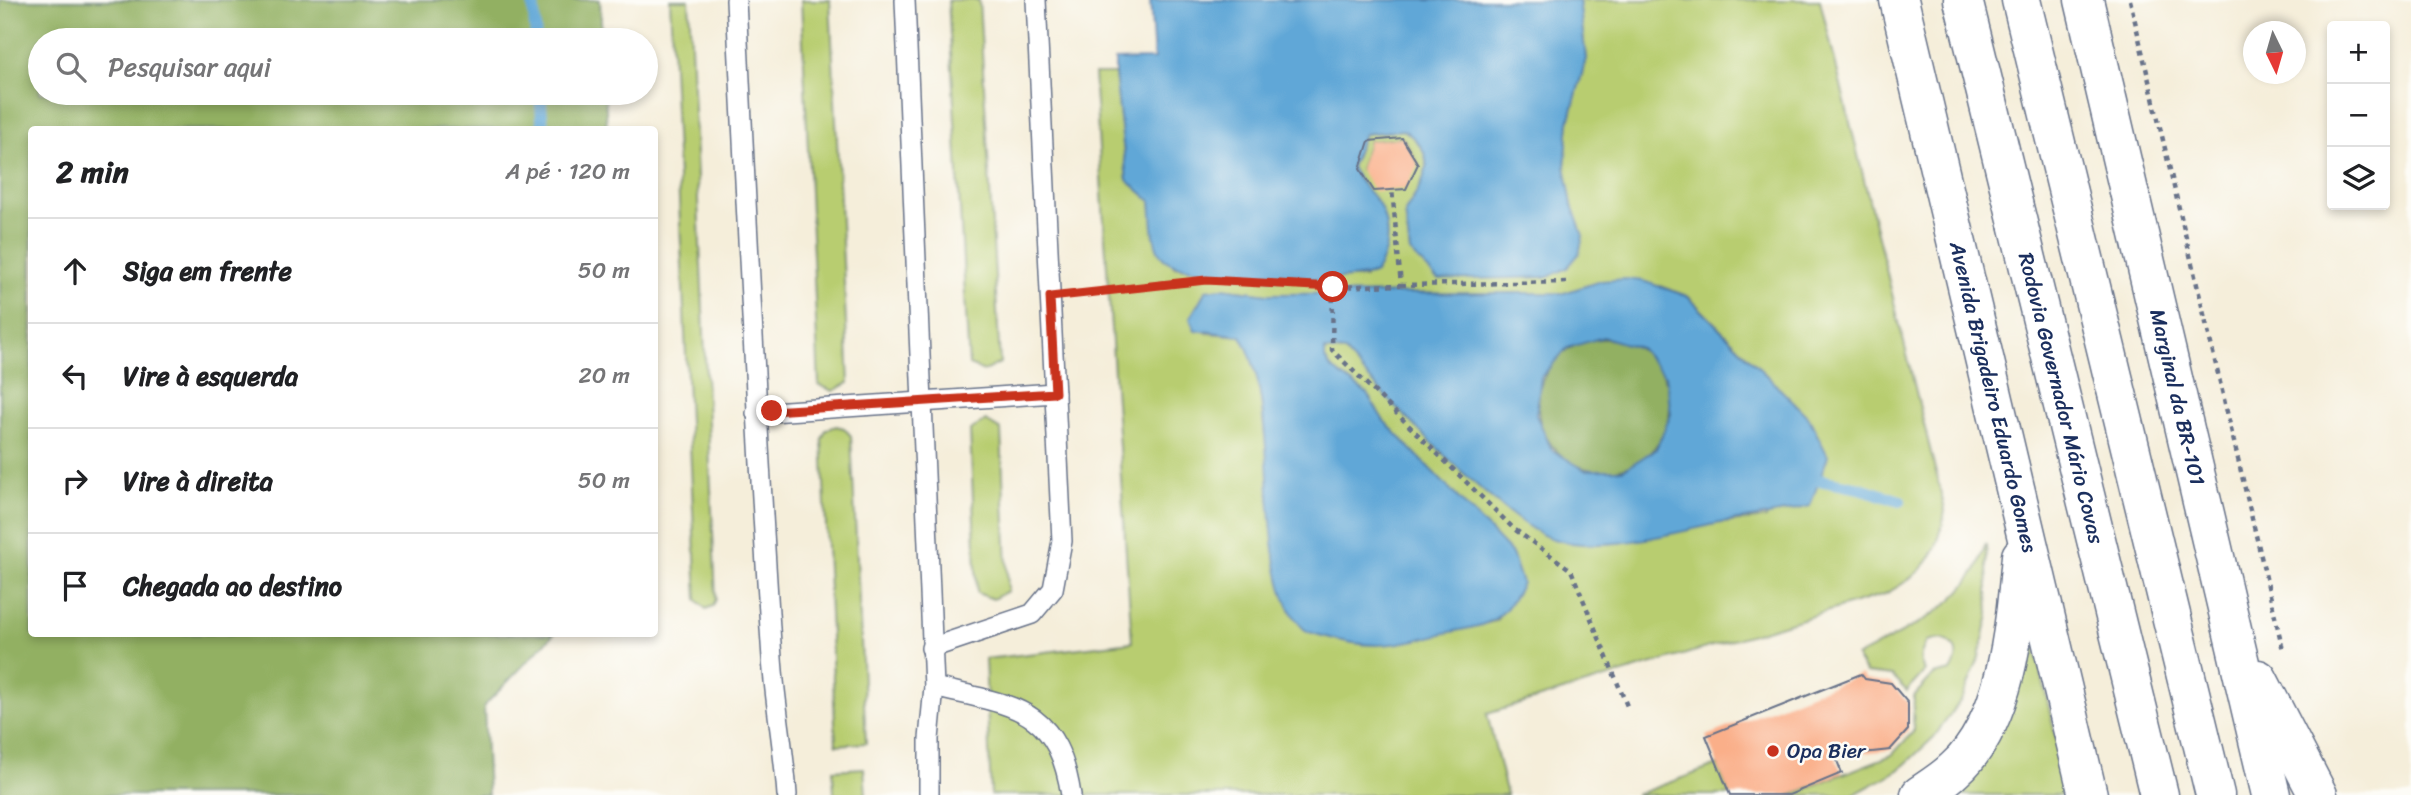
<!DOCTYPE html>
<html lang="pt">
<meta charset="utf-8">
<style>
body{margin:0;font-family:Sriracha,sans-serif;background:#f6f6f6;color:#202124}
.controls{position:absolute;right:21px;top:21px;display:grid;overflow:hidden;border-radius:7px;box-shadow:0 4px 10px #0003}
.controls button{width:63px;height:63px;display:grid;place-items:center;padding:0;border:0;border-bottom:2px solid #e0e0e0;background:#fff;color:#202124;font:35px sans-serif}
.compass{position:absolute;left:2243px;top:21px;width:63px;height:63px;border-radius:50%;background:#fff;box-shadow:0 4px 10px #0003;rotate:175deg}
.stop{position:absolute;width:21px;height:21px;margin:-16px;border:5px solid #c8321e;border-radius:50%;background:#fff}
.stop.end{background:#c8321e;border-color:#fff;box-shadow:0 2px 7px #0008}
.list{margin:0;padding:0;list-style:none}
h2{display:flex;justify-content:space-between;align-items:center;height:91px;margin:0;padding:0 28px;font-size:30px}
h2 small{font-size:23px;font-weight:400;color:#757577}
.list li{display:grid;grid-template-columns:46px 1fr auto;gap:21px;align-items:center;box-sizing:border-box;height:105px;padding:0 28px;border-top:2px solid #e0e0e0}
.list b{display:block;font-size:26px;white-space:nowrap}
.list em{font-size:23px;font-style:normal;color:#757577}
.icon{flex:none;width:38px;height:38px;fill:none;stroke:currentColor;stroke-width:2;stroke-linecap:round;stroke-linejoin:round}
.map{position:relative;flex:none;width:2411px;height:795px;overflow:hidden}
.search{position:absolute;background:#fff;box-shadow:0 4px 10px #0003;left:28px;top:28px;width:630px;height:77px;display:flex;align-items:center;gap:18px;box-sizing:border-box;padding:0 24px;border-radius:38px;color:#757577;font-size:26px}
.panel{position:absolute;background:#fff;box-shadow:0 4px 10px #0003;left:28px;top:126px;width:630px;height:511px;border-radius:7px}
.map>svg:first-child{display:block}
.green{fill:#b8cd70;stroke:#6a7e67;stroke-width:2;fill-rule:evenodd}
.forest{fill:#92b062;stroke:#567060;stroke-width:2}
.water{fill:#60a7d7;stroke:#3e6b9a;stroke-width:2;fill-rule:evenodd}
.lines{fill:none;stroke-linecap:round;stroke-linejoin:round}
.stream{stroke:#60a7d7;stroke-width:12}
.building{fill:#faaf89}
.lane-casing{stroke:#677289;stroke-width:22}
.primary-casing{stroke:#677289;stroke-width:41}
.highway-casing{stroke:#677289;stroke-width:41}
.path{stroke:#677289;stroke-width:4.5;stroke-dasharray:5 5;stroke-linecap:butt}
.lane{stroke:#fff;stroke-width:19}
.primary{stroke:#fff;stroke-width:38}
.highway{stroke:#fff;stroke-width:38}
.route{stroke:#c8321e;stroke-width:9}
.poi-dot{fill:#c8321e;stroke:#fdfcf7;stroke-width:2.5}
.labels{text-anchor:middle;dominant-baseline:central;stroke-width:5;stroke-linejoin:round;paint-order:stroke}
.street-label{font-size:21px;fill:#1b2f5e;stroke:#fdfcf7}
.poi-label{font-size:21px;fill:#1b2f5e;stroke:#fdfcf7;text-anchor:start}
</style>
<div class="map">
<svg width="2411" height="795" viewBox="0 0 2411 795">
<rect width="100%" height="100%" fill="#fdfcf7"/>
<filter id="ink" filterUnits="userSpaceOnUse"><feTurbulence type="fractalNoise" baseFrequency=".0143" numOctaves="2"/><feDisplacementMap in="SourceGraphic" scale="14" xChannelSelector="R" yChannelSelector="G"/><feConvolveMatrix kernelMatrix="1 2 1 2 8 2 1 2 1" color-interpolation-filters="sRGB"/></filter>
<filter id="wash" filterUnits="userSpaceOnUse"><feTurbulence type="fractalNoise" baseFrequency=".00686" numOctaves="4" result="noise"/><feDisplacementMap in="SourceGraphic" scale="28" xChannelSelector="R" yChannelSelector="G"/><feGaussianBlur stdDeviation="1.57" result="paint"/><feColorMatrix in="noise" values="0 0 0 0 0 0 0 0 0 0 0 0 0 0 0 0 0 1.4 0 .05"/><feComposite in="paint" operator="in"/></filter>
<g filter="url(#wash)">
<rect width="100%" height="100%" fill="#f5eeda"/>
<!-- green -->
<g class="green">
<path d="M 670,0 L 689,0 L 716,599 L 713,606 L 706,609 L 697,600 Z"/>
<path d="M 801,0 L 830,0 L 849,383 L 833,391 L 819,385 Z"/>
<path d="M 948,0 L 979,0 L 1000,363 L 984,371 L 969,365 Z"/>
<path d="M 1579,0 L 1820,0 L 1945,510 C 1939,555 1925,573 1885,594 L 1487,714 L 1507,795 L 991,795 L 985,659 L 1132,642 L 1094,74 L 1115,74 L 1127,180 L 1151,201 L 1153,220 L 1174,266 L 1260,278 L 1365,278 L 1372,196 L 1359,186 L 1351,167 L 1364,134 L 1404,130 C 1442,159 1424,179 1405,212 L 1410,252 L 1583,236 L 1572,205 L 1565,167 L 1569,122 L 1586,59 ZM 1403,138 L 1418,164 L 1360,169 L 1369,141 ZM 1601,281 L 1660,286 L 1688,296 L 1809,418 L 1766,518 L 1723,523 L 1510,512 L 1393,403 L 1345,352 L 1325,350 L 1325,359 L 1331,368 L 1367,394 L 1384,421 L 1512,554 L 1522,583 L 1496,621 L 1452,631 L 1265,436 L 1259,383 L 1249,350 L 1241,336 L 1207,333 L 1190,318 L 1206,290 L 1223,288 L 1268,294 L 1564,293 Z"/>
<path d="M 986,421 L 1001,430 L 1008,591 L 993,599 L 977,593 L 970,430 Z"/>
<path d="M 836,426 L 844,428 L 851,436 L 866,743 L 836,745 L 822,439 L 826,430 Z"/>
<path d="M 1986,543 L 1989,615 L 1978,661 L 1963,697 L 1934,737 L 1899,770 L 1853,795 L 1789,795 L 1892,755 L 1913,732 L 1914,696 L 1933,675 L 1951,671 C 1964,650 1951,634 1927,641 C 1921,652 1917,659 1925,671 L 1907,691 L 1892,676 L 1866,673 L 1856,657 C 1896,635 1949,614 1974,573 C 1980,565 1982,552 1986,543 Z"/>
<path d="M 2032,633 L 2069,795 L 1950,795 Z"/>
<path d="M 1718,765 L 1730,795 L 1635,795 Z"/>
<path d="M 864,768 L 866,795 L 834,795 L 833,770 Z"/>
</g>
<!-- forest -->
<g class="forest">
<path d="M 0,0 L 600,0 L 602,40 L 40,40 L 40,93 L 605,93 L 607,129 L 32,130 L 32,634 L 554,634 L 484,706 L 488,795 L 0,795 Z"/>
<circle cx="1604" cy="405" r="66"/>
</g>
<!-- water -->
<g class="water">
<path d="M 1150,0 L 1579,0 L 1586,59 L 1569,122 L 1565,166 L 1572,205 L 1583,236 L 1579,254 L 1567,268 L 1548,277 L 1438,280 L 1410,252 L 1405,212 C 1424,180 1442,158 1404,130 L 1364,134 L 1351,167 C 1359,184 1368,189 1378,203 C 1391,225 1389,253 1375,273 C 1349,286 1182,278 1163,258 C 1151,245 1153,217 1151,201 L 1127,180 L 1115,74 L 1115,60 L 1154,59 Z"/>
<path d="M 1626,279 L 1643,281 L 1687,296 L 1809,418 L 1828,456 L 1810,506 C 1778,515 1748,518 1716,524 C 1669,534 1601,554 1553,539 C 1507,526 1381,393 1345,352 L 1325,350 L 1325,359 L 1331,368 L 1367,394 L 1384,421 L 1512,554 L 1522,583 C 1499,630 1485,623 1438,635 C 1392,646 1370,650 1323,636 C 1317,634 1308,633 1304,629 C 1250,579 1285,408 1241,336 L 1195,330 L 1190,318 L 1206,290 L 1222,288 L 1268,294 L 1564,293 L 1601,281 ZM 1603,337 L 1640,348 L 1666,377 L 1671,414 L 1656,449 L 1623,470 L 1585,470 L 1552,450 L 1536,415 L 1541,377 L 1567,348 Z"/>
</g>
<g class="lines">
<!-- stream -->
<g class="stream">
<path d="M 533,0 L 536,40"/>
<path d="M 540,93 L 543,130"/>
<path d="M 1819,480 L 1860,488 L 1900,501"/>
</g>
</g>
<g id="blocks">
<!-- building -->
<g class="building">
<path d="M 1402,138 L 1418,164 L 1406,189 L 1374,191 L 1360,169 L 1369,141 Z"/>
<path d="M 1861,674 L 1865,679 L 1891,683 L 1908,703 L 1908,730 L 1890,750 L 1835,756 L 1842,773 L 1789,795 L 1730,795 L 1706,736 Z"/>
</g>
</g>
</g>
<g filter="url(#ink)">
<use href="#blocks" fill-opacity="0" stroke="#677289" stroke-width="2"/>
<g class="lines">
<!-- lane casing -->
<g class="lane-casing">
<g id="lane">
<path d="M 736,0 C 747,219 757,439 772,658 C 775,704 784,749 787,795"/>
<path d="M 905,0 L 934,687 L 929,739 L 929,795"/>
<path d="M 756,413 L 1055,393"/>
<path d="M 931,648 L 1032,614 L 1053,589 L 1062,541 L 1036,0"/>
<path d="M 934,687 C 1011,706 1057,704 1071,795"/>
</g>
</g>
<!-- primary casing -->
<g class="primary-casing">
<g id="primary">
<path id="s1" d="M 1899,0 L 2088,795"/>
<path id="s2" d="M 2084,0 L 2271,795"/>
<path d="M 2258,679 L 2318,795"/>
<path d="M 1920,795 C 1932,787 1945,779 1955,769 C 2008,722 2015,622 2021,556"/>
</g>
</g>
<!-- highway casing -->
<g class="highway-casing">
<g id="highway">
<path id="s3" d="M 1963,0 L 2159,795"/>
<path d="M 2021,0 L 2215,795"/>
</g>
</g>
<!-- path -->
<g class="path">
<path d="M 2130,0 L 2283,650"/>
<path d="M 1401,285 L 1570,282"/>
<path d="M 1333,287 L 1332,350 L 1514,529 L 1571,570 L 1627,706"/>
<path d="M 1079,294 L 1206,280 L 1333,287 L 1401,285 L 1392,189"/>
</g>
<!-- lane -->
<use href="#lane" class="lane"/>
<!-- primary -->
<use href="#primary" class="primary"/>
<!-- highway -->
<use href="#highway" class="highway"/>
</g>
</g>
<g class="lines" filter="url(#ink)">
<!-- route -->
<path class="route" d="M 772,411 L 1055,393 L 1050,297 L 1206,280 L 1333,287"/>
</g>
<!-- markers -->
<circle class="poi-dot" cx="1773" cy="751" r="7"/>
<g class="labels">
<!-- street labels -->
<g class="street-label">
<text stroke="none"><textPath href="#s1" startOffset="408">Avenida Brigadeiro Eduardo Gomes</textPath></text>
<text stroke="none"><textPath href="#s3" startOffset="410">Rodovia Governador Mário Covas</textPath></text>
<text stroke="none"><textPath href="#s2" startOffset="408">Marginal da BR-101</textPath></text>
</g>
<!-- poi labels -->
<g class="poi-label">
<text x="1787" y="751">Opa Bier</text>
</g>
</g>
</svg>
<div class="controls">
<button>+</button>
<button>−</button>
<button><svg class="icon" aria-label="layers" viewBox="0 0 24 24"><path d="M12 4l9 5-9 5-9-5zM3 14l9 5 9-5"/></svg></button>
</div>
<svg class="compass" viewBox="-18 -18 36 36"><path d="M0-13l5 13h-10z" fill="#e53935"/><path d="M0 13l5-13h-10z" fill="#757577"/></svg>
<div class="stop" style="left:1333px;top:287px"></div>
<div class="stop end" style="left:772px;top:411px"></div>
<div class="search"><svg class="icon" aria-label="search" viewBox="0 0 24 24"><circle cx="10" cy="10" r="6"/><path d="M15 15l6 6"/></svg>Pesquisar aqui</div>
<section class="panel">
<h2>2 min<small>A pé · 120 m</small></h2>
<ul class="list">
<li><svg class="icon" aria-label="ahead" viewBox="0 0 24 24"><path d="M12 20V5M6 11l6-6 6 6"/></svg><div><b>Siga em frente</b></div><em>50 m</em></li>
<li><svg class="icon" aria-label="left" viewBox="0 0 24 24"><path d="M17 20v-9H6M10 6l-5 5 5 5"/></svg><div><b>Vire à esquerda</b></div><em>20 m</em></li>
<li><svg class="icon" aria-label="right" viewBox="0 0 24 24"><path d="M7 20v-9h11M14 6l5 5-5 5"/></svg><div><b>Vire à direita</b></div><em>50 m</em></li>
<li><svg class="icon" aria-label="arrive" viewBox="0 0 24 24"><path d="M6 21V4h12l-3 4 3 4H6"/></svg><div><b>Chegada ao destino</b></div></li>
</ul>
</section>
</div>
